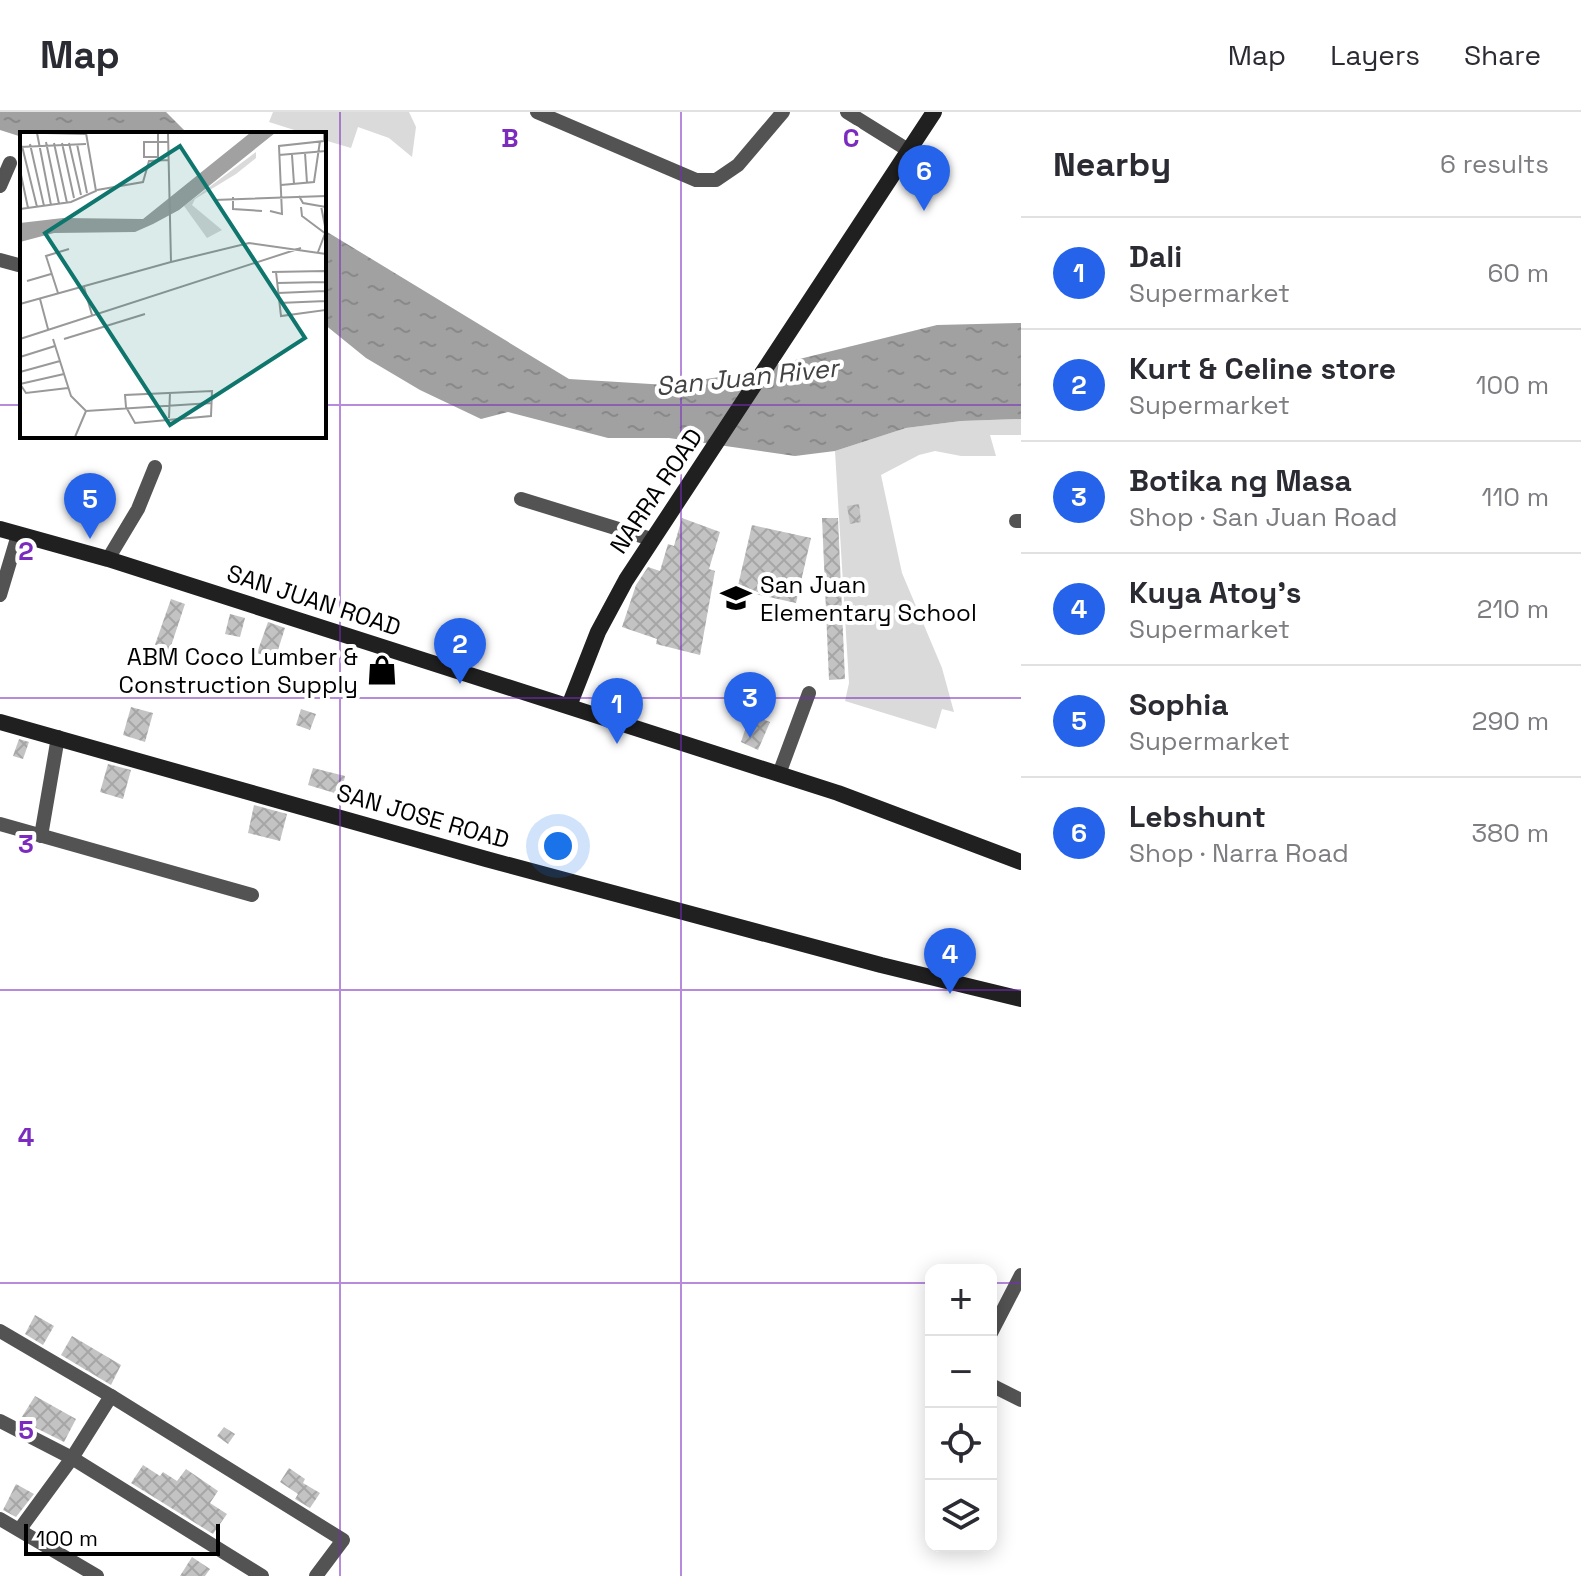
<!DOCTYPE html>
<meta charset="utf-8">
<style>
body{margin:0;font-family:"Space Grotesk",sans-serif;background:#f2f2f3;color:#2b2b33}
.controls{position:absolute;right:24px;bottom:24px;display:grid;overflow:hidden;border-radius:16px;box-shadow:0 4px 20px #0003}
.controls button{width:72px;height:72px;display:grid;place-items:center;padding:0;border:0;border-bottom:2px solid #e1e1e2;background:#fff;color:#2b2b33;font:40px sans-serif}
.scale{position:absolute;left:24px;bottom:20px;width:196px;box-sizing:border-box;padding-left:8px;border:4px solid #000;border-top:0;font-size:22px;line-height:28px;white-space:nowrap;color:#000;-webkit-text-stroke:6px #fff;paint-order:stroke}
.you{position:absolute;left:558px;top:734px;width:28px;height:28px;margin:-20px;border:6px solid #fff;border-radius:50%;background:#1a73e8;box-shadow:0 0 0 12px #1a73e833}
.badge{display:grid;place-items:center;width:52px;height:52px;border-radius:50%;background:#2563eb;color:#fff;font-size:26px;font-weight:700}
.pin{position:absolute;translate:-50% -66px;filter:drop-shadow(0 2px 4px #0008)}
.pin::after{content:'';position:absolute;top:42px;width:28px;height:24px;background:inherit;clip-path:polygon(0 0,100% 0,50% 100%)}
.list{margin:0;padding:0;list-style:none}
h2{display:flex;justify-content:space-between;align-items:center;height:104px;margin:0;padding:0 32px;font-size:34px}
h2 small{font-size:26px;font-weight:400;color:#7c7c81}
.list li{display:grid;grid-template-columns:52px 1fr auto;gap:24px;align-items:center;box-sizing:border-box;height:112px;padding:0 32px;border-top:2px solid #e1e1e2}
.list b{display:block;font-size:30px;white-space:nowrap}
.list p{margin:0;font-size:26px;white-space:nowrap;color:#7c7c81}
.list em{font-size:26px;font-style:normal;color:#7c7c81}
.icon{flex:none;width:44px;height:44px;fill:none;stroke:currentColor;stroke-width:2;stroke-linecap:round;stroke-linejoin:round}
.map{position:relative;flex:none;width:1021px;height:1464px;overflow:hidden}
header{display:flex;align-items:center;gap:48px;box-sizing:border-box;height:112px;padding:0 40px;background:#fff;border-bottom:2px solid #e1e1e2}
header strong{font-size:38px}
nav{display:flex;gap:44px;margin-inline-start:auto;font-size:28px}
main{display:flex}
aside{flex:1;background:#fff}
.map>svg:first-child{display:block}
.grass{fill:#dadada}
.water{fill:url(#water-ripples)}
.building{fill:url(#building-cross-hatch)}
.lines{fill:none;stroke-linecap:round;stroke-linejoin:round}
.street{stroke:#535353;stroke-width:14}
.secondary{stroke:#202020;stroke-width:16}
.grid{fill:none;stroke:#7b2cbf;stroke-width:2;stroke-opacity:0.55}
.labels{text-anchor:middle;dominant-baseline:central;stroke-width:8;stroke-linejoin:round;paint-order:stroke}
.street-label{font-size:24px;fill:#000;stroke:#fff}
.poi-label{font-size:24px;fill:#000;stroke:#fff;text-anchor:start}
.water-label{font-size:26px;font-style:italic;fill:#424242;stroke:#fff}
.inset-road{fill:none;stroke:#999;stroke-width:2}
.view{fill:#0f766e;fill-opacity:0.15;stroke:#0f766e;stroke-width:4}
.inset-edge{fill:none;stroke:#000;stroke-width:4}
.grid-label{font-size:26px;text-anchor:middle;font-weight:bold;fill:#7b2cbf;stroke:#fff;stroke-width:8;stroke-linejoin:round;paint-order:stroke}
</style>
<header>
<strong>Map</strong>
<nav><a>Map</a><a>Layers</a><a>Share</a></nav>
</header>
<main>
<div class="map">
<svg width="1021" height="1464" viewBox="0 0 1021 1464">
<defs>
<pattern id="water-ripples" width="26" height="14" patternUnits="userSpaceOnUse" patternTransform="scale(2)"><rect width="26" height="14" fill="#a1a1a1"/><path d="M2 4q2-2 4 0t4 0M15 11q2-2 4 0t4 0" fill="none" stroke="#898989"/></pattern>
<pattern id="building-cross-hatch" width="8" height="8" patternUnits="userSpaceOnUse" patternTransform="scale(2)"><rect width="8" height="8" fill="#c3c3c3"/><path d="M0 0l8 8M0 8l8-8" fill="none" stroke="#a6a6a6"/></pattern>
</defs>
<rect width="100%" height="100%" fill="#fff"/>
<!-- grass -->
<g class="grass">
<path d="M 273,0 L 409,0 L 416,15 L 412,45 L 389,26 L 358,15 L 351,36 L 324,28 L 324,22 L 307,22 L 269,10 Z"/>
<path d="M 1021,307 L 1021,323 L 990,323 L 996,344 L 961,344 L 935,339 L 919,343 L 881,363 L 902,461 L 942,556 L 954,600 L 942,597 L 936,617 L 845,589 L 849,571 L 835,339 L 906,316 L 961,309 Z"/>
</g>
<!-- water -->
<g class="water">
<path d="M 0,0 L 166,0 L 188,22 L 22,22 L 22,25 L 0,18 Z"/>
<path d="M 324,118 L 569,267 L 667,273 L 739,262 L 937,213 L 1021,211 L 1021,307 L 961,309 L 906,316 L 835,339 L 795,344 L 669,326 L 608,326 L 508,300 L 481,307 L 420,278 L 366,246 L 324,212 Z"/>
</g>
<!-- building -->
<g class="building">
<path d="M 859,392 L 861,410 L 850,412 L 847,394 Z"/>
<path d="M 682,406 L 720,420 L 709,457 L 715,459 L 700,543 L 656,532 L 657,527 L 622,515 L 636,473 L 648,455 L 660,459 L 668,432 L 674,434 Z"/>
<path d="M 822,406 L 838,406 L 845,567 L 829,568 Z"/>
<path d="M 752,413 L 811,426 L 796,491 L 737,478 Z"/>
<path d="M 171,487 L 185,492 L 166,549 L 151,544 Z"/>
<path d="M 230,502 L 245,506 L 240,525 L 225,522 Z"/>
<path d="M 268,510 L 285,516 L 275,547 L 257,541 Z"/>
<path d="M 131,595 L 153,601 L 145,630 L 123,623 Z"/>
<path d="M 301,597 L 316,602 L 310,618 L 296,613 Z"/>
<path d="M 757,605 L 770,610 L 758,638 L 741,630 L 746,615 L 752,617 Z"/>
<path d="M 19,627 L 29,630 L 23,647 L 13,644 Z"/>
<path d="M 108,652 L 131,658 L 123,687 L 100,680 Z"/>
<path d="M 313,656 L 345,664 L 341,683 L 308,673 Z"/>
<path d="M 254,693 L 287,702 L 280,729 L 248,721 Z"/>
<path d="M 35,1203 L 54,1214 L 43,1233 L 25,1222 Z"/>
<path d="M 72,1224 L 121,1253 L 111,1273 L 61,1243 Z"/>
<path d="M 35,1284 L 76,1307 L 64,1330 L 20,1308 Z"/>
<path d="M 224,1315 L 235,1322 L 228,1332 L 217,1324 Z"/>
<path d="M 143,1353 L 160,1364 L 163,1360 L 177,1369 L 186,1357 L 218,1379 L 210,1391 L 227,1402 L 213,1422 L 131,1371 Z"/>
<path d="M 289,1356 L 305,1367 L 303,1371 L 320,1381 L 310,1396 L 295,1387 L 298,1382 L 280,1370 Z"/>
<path d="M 16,1372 L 34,1382 L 16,1405 L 3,1398 Z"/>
<path d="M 192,1445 L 210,1457 L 205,1464 L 180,1464 Z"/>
</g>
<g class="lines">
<!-- street -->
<g class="street">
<path d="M 537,0 L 696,68 L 716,68 L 738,53 L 783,0"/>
<path d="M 847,0 L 908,38"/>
<path d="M 0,74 L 10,51"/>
<path d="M 0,148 L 22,154"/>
<path d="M 521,387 L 651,427"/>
<path d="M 1016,409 L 1021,409"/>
<path d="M 108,447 L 138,397 L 155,355"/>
<path d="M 0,483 L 18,423"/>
<path d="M 779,662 L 809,581"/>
<path d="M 0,712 L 252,783"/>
<path d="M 41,724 L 58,625"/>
<path d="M 0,1219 L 111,1284 L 343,1428 L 316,1464"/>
<path d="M 991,1221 L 1021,1163"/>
<path d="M 991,1273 L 1021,1288"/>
<path d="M 0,1309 L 72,1346 L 262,1464"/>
<path d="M 0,1407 L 97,1464"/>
<path d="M 20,1417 L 72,1346 L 111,1284"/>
</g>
<!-- secondary -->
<g class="secondary">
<path d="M 0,417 L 108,447 L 838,681 L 1021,750"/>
<path d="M 569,594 L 598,520 L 626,468 L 934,0"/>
<path d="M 0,610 L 486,747 L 881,853 L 1021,887"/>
</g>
</g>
<!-- grid -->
<path class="grid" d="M 340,0 L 340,1464M 681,0 L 681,1464M 0,293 L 22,293M 324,293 L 1021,293M 0,586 L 1021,586M 0,878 L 1021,878M 0,1171 L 931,1171M 991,1171 L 1021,1171"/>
<!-- icons -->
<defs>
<g id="school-bare" transform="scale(2.4)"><path d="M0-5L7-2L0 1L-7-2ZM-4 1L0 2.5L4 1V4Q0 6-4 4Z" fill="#000" stroke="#fff" stroke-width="2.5" paint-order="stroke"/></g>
<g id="shop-bare" transform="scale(2.4)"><path d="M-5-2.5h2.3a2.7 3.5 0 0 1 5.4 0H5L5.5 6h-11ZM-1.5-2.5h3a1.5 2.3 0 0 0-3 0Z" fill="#000" stroke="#fff" stroke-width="2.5" paint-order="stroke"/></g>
</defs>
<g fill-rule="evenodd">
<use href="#school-bare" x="736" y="486"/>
<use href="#shop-bare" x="382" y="558"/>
</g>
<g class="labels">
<!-- street labels -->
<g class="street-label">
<text transform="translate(656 379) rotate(-56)">NARRA ROAD</text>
<text transform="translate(314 488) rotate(18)">SAN JUAN ROAD</text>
<text transform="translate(423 704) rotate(16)">SAN JOSE ROAD</text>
</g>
<!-- poi labels -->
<g class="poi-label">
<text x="760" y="472">San Juan<tspan x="760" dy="28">Elementary School</tspan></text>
<text x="358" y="544" text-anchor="end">ABM Coco Lumber &amp;<tspan x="358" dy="28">Construction Supply</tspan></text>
</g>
<!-- water labels -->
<g class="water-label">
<text transform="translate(747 265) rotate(-6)">San Juan River</text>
</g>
</g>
<!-- overview -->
<g transform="translate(20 20)">
<rect width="306" height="306" fill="#fff"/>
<path d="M 236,20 L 236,26 L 216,42 L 175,67 L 172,73 L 202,98 L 187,106 L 164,74 Z" fill="#dadada"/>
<path d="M 230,1 L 255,1 L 159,78 L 133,92 L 115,100 L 34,101 L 0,110 L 0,91 L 43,86 L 123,87 Z" fill="#a1a1a1"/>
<path class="inset-road" d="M 17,1 L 31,73M 25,1 L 66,2M 138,1 L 138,25 L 124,25 L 124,10 L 148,10M 26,10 L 39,72M 34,11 L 47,71M 42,11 L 54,66M 49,11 L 61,63M 10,12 L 24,74M 57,12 L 67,61M 2,14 L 17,75M 0,15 L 66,12M 285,21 L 287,51M 259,23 L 306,19M 272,23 L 274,52M 0,38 L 8,76M 261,53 L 294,50 L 300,9M 77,58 L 123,50 L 129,29 L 148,28M 279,64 L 283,71 L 306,75M 213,65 L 213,77 L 242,79M 194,68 L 306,64M 281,75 L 282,84 L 306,102M 0,77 L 51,70 L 76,59 L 66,1M 250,79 L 262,82 L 259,14 L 304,9 L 304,1M 298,120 L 306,99 L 301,74M 151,130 L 229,111 L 306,122M 252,140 L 305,139M 256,140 L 261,184 L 306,178 L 305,139M 7,149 L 31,142M 257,151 L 305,150M 64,155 L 72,183M 38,161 L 26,124 L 49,117M 258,161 L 305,159M 20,167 L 28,197M 259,171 L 306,169M 0,172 L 151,130 L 148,1M 0,207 L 281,116M 33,207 L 51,264 L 66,279 L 192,271M 44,207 L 125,182M 0,225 L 35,214M 0,240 L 40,229M 0,252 L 6,261 L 48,256M 0,252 L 44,242M 192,259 L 191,284 L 115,291 L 106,275 L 105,263 ZM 149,286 L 150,260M 55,305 L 66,279"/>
<path class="view" d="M 160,14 L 285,206 L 150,293 L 25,101 Z"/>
<rect width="306" height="306" class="inset-edge"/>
</g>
<g class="grid-label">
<text x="510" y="35">B</text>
<text x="851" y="35">C</text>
<text x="26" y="448">2</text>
<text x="26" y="741">3</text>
<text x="26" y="1034">4</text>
<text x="26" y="1327">5</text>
</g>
</svg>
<div class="controls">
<button>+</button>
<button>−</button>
<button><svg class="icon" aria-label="locate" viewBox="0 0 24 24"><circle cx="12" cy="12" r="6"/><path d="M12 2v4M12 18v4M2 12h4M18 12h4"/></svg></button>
<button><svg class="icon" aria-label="layers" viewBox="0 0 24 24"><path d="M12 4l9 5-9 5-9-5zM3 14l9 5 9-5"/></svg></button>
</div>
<div class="scale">100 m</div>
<div class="you"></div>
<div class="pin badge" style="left:617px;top:632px">1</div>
<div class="pin badge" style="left:460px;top:572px">2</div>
<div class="pin badge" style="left:750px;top:626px">3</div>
<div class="pin badge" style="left:950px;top:882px">4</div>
<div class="pin badge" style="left:90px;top:427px">5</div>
<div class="pin badge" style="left:924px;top:99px">6</div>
</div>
<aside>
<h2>Nearby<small>6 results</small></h2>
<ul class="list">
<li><span class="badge">1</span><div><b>Dali</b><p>Supermarket</p></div><em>60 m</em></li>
<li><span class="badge">2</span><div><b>Kurt &amp; Celine store</b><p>Supermarket</p></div><em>100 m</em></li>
<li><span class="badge">3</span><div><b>Botika ng Masa</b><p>Shop · San Juan Road</p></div><em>110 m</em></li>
<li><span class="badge">4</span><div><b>Kuya Atoy's</b><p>Supermarket</p></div><em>210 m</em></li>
<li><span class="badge">5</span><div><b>Sophia</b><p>Supermarket</p></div><em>290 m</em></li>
<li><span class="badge">6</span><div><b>Lebshunt</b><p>Shop · Narra Road</p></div><em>380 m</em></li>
</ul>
</aside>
</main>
